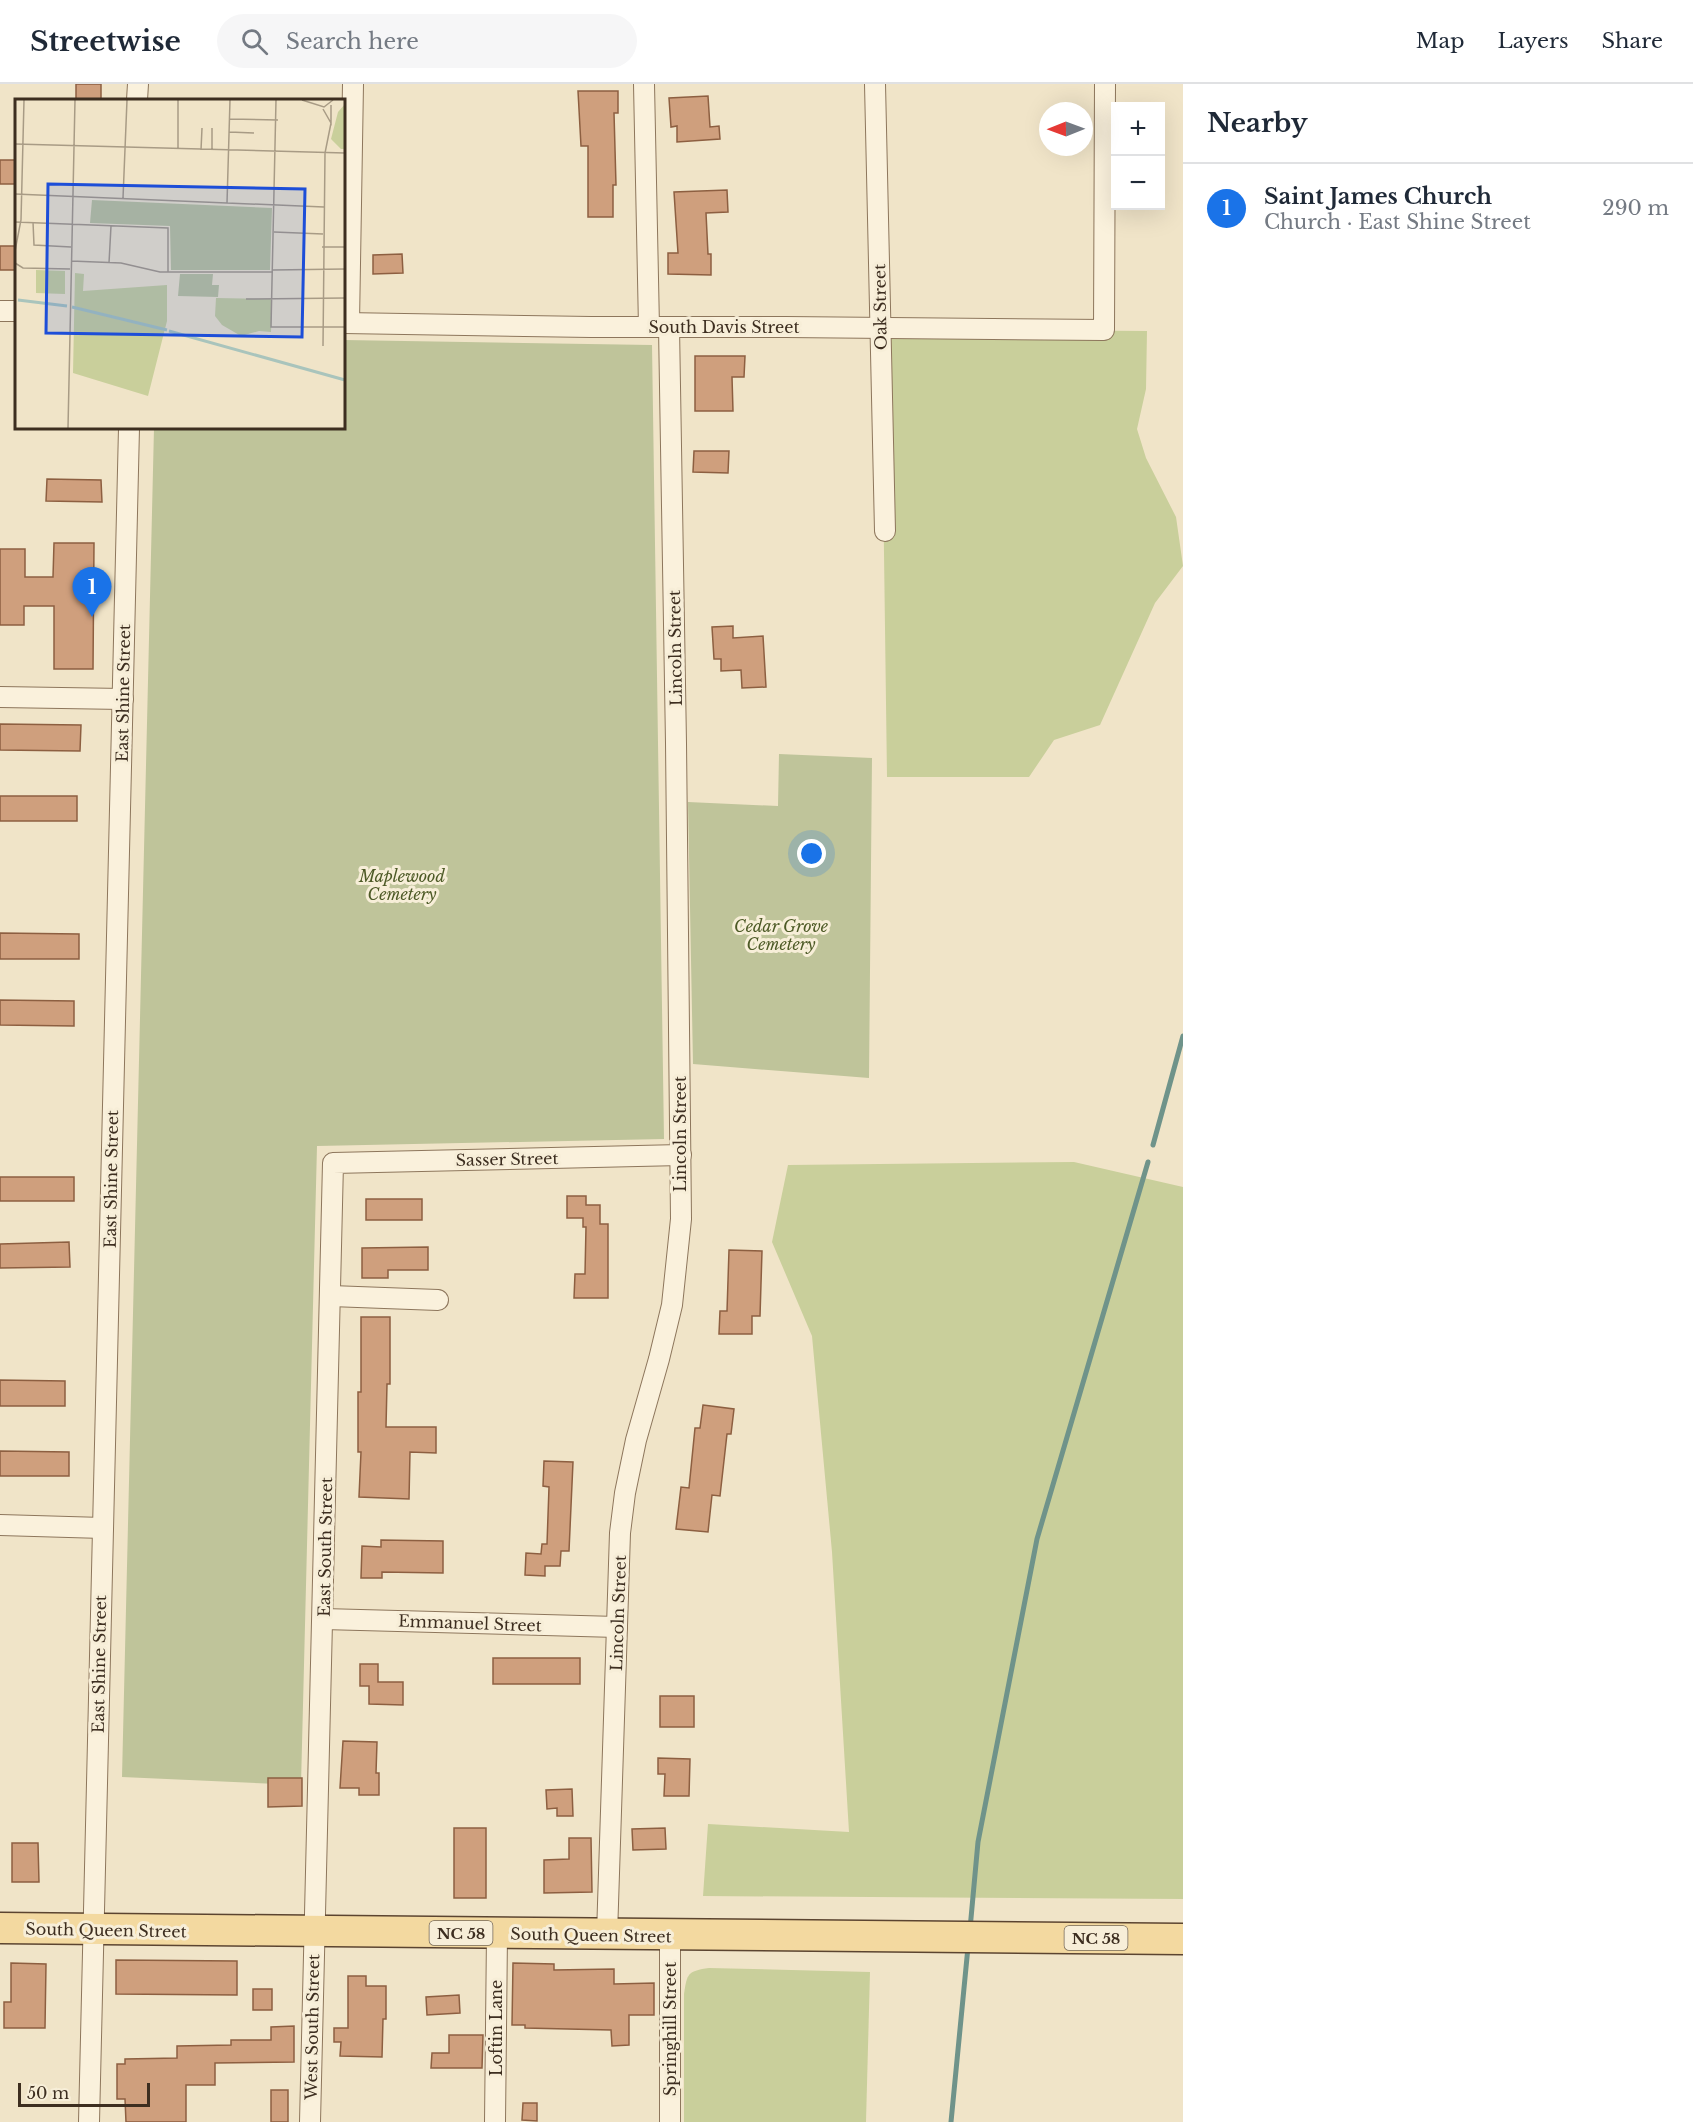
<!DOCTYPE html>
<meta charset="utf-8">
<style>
body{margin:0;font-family:"Libre Baskerville",serif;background:#f6f6f7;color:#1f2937}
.controls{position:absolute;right:18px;top:18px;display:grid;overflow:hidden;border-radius:0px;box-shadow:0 6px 24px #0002}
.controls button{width:54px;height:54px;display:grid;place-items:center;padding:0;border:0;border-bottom:2px solid #e0e1e3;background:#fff;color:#1f2937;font:30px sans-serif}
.compass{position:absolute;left:1039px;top:18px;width:54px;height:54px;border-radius:50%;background:#fff;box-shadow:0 6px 24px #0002;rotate:269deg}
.scale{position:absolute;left:18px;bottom:15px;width:132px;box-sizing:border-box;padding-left:6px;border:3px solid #3d2e20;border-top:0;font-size:16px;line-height:21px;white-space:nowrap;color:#3d2e20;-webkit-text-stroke:4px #f7eed8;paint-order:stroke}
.you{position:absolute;left:812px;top:770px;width:21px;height:21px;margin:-15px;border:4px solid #fff;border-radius:50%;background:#1a73e8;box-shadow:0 0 0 9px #1a73e833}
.badge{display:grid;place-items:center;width:39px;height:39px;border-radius:50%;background:#1a73e8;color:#fff;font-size:20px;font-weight:700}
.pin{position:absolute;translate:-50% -50px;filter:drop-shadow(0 2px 3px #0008)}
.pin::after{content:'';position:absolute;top:32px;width:21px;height:18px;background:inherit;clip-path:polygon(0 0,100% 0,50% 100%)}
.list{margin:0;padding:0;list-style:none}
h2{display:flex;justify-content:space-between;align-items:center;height:78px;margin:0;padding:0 24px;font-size:26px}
h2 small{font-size:20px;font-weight:400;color:#747a83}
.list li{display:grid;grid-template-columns:39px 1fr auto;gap:18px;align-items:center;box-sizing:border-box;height:90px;padding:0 24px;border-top:2px solid #e0e1e3}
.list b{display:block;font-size:22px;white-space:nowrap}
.list p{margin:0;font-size:20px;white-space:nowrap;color:#747a83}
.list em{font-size:20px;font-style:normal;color:#747a83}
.icon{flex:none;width:33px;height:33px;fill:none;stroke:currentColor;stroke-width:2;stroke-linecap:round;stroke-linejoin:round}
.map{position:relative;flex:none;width:1183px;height:2038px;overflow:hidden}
header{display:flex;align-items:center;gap:36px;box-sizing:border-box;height:84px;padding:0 30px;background:#fff;border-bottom:2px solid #e0e1e3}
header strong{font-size:28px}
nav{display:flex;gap:33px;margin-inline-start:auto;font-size:21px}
.search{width:420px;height:54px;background:#f6f6f7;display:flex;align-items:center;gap:15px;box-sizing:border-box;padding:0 21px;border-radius:33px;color:#747a83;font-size:22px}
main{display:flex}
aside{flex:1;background:#fff}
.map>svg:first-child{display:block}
.green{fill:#c9cf9b}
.cemetery{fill:#bfc49a}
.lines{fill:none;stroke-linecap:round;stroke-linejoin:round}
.stream{stroke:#6f938a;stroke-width:5}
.building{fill:#cf9f7d;stroke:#8d5f41;stroke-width:1.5}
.minor-casing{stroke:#8d765c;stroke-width:22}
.primary-casing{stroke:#5b4430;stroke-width:33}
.minor{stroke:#faf1dc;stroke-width:20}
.primary{stroke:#f3d9a0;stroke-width:30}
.labels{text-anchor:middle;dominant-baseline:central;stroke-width:6;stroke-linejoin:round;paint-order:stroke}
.shield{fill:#f7eed8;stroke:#756857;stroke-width:1.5}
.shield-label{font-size:15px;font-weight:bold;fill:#3d2e20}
.street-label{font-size:16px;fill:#3d2e20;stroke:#f7eed8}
.park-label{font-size:16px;font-style:italic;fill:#4d5a26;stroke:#f7eed8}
.inset-river{fill:none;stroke:#a9c4bc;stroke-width:3}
.inset-road{fill:none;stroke:#a89b85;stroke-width:1.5}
.view{fill:#1d4ed8;fill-opacity:0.15;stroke:#1d4ed8;stroke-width:3}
.inset-edge{fill:none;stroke:#3d2e20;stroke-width:3}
</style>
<header>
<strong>Streetwise</strong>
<div class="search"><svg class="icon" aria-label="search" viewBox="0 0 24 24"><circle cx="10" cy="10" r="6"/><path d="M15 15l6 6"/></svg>Search here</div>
<nav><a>Map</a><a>Layers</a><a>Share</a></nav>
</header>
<main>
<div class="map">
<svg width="1183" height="2038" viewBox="0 0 1183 2038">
<rect width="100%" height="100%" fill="#f0e4c8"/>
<!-- green -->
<g class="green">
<path d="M 881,245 L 1147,247 L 1146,305 L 1137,345 L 1146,374 L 1176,433 L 1183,482 L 1155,519 L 1100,641 L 1054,656 L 1029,693 L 887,693 Z"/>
<path d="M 1074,1078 L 1183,1103 L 1183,1815 L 703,1812 L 708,1740 L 849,1748 L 832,1468 L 812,1252 L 772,1158 L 788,1081 Z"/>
<path d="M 709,1884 L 870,1888 L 866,2038 L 684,2038 L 684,1910 C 687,1889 688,1887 709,1884 Z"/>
</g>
<!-- cemetery -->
<g class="cemetery">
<path d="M 344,256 L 652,261 L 664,1055 L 317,1062 L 301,1701 L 122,1693 L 154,344 L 344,344 Z"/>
<path d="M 779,670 L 872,674 L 869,994 L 693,980 L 688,718 L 778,722 Z"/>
</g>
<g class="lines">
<!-- stream -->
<g class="stream">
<path d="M 1153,1061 L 1183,952"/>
<path d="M 970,1845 L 978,1758 L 1037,1455 L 1148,1078"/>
<path d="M 951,2038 L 968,1863"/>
</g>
</g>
<!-- building -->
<g class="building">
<rect x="76" y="0" width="25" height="16"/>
<path d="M 578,7 L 618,7 L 618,29 L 614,29 L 616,101 L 613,101 L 613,133 L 588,133 L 588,62 L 581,62 Z"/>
<path d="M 708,12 L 710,43 L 719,42 L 720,55 L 677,58 L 677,42 L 671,43 L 669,14 Z"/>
<rect x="0" y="76" width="16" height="24"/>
<path d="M 727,106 L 728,128 L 706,129 L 708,170 L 711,170 L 711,191 L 668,190 L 668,169 L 678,169 L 674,108 Z"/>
<rect x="0" y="162" width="16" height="24"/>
<path d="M 402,170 L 403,189 L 373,190 L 373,171 Z"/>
<path d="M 695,272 L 745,272 L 744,293 L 732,293 L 733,327 L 695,327 Z"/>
<path d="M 694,367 L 729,367 L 728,389 L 693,388 Z"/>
<path d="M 47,395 L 101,396 L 102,418 L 46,417 Z"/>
<path d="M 54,459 L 94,459 L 93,585 L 54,585 L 54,522 L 24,522 L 24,541 L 0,541 L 0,465 L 25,465 L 25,493 L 53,493 Z"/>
<path d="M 733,542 L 733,554 L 763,552 L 766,603 L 742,604 L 741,586 L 721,587 L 721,575 L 714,575 L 712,543 Z"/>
<path d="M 0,640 L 81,641 L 80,667 L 0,666 Z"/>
<rect x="0" y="712" width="77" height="25"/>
<path d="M 0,849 L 79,850 L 79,875 L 0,875 Z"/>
<path d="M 0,916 L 74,917 L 74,942 L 0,941 Z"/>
<rect x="0" y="1093" width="74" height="24"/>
<path d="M 567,1112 L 586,1112 L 586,1121 L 600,1121 L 600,1140 L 608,1140 L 608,1214 L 574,1214 L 575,1190 L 585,1190 L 586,1143 L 583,1143 L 583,1134 L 567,1134 Z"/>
<rect x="366" y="1115" width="56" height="21"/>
<path d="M 69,1158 L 70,1183 L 0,1184 L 0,1160 Z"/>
<path d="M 428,1163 L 428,1186 L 388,1186 L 388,1194 L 362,1194 L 362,1164 Z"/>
<path d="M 729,1166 L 762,1167 L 760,1232 L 752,1232 L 752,1250 L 719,1250 L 720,1227 L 727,1227 Z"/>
<path d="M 361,1233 L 390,1233 L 390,1300 L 387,1300 L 386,1343 L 436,1343 L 436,1369 L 410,1368 L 409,1415 L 359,1413 L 361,1368 L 358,1368 L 358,1308 L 361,1308 Z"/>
<path d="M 0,1296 L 65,1297 L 65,1322 L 0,1322 Z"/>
<path d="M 703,1321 L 734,1325 L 731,1350 L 727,1350 L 720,1412 L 712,1411 L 708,1448 L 676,1445 L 681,1403 L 689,1404 L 695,1344 L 700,1344 Z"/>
<path d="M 0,1367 L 69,1368 L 69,1392 L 0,1392 Z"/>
<path d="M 544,1377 L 573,1378 L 569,1467 L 561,1467 L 560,1482 L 545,1482 L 545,1492 L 525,1491 L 526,1469 L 541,1470 L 542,1460 L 547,1460 L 549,1403 L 543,1402 Z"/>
<path d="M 381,1456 L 443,1457 L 443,1489 L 382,1488 L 382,1494 L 361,1494 L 362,1462 L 381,1463 Z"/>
<rect x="493" y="1574" width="87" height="26"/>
<path d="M 360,1580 L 378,1580 L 378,1598 L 403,1598 L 403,1621 L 369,1620 L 369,1602 L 360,1602 Z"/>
<rect x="660" y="1612" width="34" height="31"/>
<path d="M 343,1657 L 377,1658 L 376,1689 L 379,1689 L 379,1711 L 359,1711 L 359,1704 L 340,1704 Z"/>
<path d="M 658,1674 L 690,1675 L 689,1712 L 664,1712 L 665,1690 L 658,1690 Z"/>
<path d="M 268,1694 L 302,1694 L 302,1722 L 268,1723 Z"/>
<path d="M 572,1705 L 573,1732 L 557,1732 L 557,1724 L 547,1725 L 546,1706 Z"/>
<rect x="454" y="1744" width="32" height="70"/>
<path d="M 665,1744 L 666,1765 L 633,1766 L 632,1745 Z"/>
<path d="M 569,1754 L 591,1754 L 592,1808 L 544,1809 L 544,1776 L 569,1775 Z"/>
<path d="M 12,1759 L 38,1759 L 39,1798 L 12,1798 Z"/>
<path d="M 116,1876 L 237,1877 L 237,1911 L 116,1910 Z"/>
<path d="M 11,1879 L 46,1880 L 45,1944 L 4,1944 L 4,1918 L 11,1918 Z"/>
<path d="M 513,1879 L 554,1880 L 554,1886 L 614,1885 L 614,1900 L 654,1899 L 654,1931 L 629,1931 L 629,1961 L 612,1962 L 611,1946 L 525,1944 L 525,1941 L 512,1941 Z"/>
<path d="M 348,1892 L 366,1892 L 366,1902 L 386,1902 L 386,1935 L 383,1935 L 382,1973 L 340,1972 L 341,1958 L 334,1958 L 334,1944 L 348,1944 Z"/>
<rect x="253" y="1905" width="19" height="21"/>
<path d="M 459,1911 L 460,1929 L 427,1931 L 426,1913 Z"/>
<path d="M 294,1942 L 294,1978 L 215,1979 L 215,2001 L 186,2001 L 186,2038 L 126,2038 L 125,2015 L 117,2015 L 117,1980 L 125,1980 L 125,1975 L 177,1974 L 177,1962 L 231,1961 L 231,1956 L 271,1956 L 271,1943 Z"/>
<path d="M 449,1951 L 483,1951 L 482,1984 L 431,1984 L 432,1969 L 449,1969 Z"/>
<rect x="271" y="2006" width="17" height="32"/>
<path d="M 523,2019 L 537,2019 L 537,2037 L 522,2036 Z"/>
</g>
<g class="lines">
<!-- minor casing -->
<g class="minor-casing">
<g id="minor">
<path d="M 644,0 L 649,243"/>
<path d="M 875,0 L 885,447"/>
<path d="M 137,16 L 138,0"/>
<path d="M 0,227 L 16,227"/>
<path d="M 344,239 L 591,243 L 786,243 L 1104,246 L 1105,0"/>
<path d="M 349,239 L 353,0"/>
<path d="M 0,613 L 123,615"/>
<path d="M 331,1212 L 438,1216"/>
<path d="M 0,1441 L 103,1444"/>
<path d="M 323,1535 L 617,1543"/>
<path d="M 607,1851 L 620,1449 L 625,1409 L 636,1356 L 659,1275 L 672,1221 L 681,1135 L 676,659 L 669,243"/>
<path d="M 89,2038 L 129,344"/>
<path d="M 310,2038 L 333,1079 L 681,1071"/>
<path d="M 495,2038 L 497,1850"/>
<path d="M 670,2038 L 670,1852"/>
</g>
</g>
<!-- primary casing -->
<g class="primary-casing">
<path id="primary" d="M 0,1844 L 1183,1855"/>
</g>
<!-- minor -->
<use href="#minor" class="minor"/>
<!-- primary -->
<use href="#primary" class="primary"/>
</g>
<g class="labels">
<!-- shield labels -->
<g class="shield">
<rect x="429.5" y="1837" width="63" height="24" rx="4.5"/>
<rect x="1064.5" y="1842" width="63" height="24" rx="4.5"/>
</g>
<g class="shield-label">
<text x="461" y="1849">NC 58</text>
<text x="1096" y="1854">NC 58</text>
</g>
<!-- street labels -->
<g class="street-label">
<text transform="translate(880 223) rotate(-91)">Oak Street</text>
<text x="724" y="243">South Davis Street</text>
<text transform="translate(675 564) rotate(-91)">Lincoln Street</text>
<text transform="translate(123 609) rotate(-89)">East Shine Street</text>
<text transform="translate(680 1050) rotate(-90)">Lincoln Street</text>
<text transform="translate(507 1075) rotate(-1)">Sasser Street</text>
<text transform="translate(111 1095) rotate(-89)">East Shine Street</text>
<text transform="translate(325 1463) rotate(-89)">East South Street</text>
<text transform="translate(618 1529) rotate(-88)">Lincoln Street</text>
<text transform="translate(470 1539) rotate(2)">Emmanuel Street</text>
<text transform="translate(99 1580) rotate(-89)">East Shine Street</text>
<text transform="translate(106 1846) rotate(1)">South Queen Street</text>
<text transform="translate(591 1851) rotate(1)">South Queen Street</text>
<text transform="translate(312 1943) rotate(-89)">West South Street</text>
<text transform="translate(496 1944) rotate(-90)">Loftin Lane</text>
<text transform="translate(670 1945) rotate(-90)">Springhill Street</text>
</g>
<!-- park labels -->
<g class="park-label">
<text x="402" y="792">Maplewood<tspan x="402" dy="18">Cemetery</tspan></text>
<text x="781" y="842">Cedar Grove<tspan x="781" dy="18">Cemetery</tspan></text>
</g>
</g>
<!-- overview -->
<g transform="translate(15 15)">
<rect width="330" height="330" fill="#f0e4c8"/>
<path d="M 330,5 L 330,50 L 326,50 L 316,40 L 323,13 ZM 21,171 L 50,172 L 50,195 L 21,194 ZM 60,174 L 69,175 L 68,192 L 152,186 L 152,222 L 133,297 L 58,274 ZM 201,199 L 257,200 L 256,233 L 244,232 L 226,237 L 207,226 L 200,217 Z" fill="#c9cf9b"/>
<path d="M 77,101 L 257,109 L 255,171 L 156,171 L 155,127 L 75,124 ZM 165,175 L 198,175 L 197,186 L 204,186 L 203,198 L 163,197 Z" fill="#bfc49a"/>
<path class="inset-river" d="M 3,201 L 52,207M 57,208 L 152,231M 154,232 L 330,281"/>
<path class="inset-road" d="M 261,1 L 256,228 L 330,228M 287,1 L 309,8 L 318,1M 308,10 L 316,24 L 316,6M 214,20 L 263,21M 214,33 L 239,34M 0,45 L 330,54M 163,50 L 163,1M 186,51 L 187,29M 197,51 L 197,29M 0,95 L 309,108M 108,99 L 112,1M 212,104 L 215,1M 0,123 L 153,129 L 153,173M 18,123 L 19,146 L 56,148M 259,133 L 308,135M 307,148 L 330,148M 0,152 L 6,121 L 9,1M 56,162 L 106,164 L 145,173 L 258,173M 0,164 L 8,169 L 55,170M 94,164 L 96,127M 258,171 L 330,170M 231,200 L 330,199M 308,247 L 310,54 L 316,24M 53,329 L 60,1"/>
<path class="view" d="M 33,85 L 290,90 L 287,238 L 31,234 Z"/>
<rect width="330" height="330" class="inset-edge"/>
</g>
</svg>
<div class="controls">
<button>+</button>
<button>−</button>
</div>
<svg class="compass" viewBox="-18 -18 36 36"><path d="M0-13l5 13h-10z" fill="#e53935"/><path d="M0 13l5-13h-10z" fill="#747a83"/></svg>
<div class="scale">50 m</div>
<div class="you"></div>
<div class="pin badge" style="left:92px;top:533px">1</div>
</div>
<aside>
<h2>Nearby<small></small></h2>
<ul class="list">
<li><span class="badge">1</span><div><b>Saint James Church</b><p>Church · East Shine Street</p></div><em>290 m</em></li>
</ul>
</aside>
</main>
